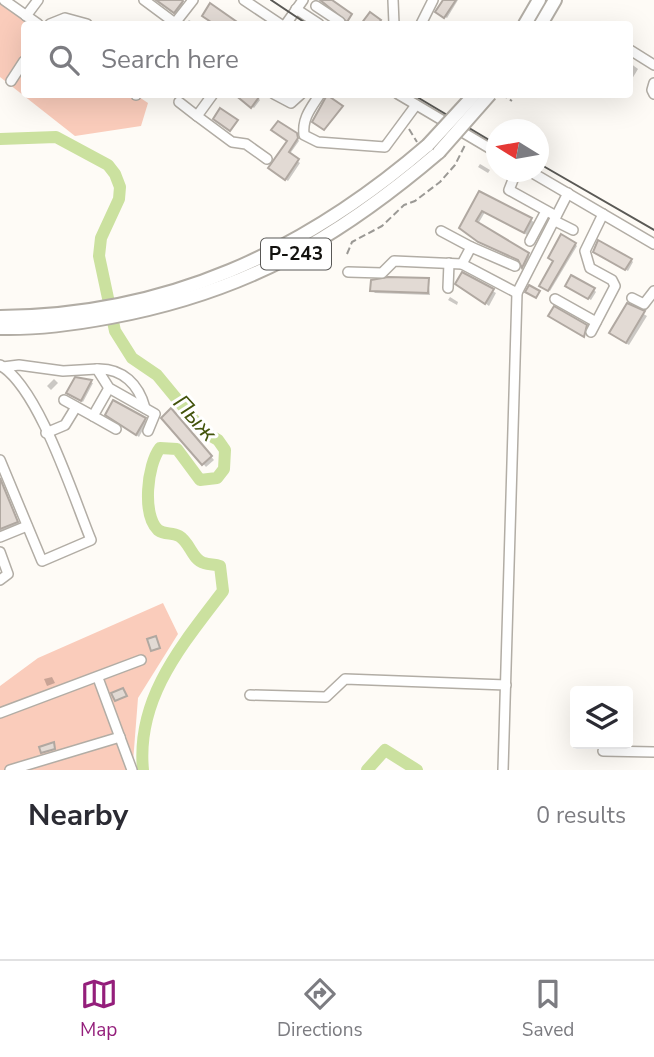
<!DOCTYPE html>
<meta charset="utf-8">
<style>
body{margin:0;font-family:"Nunito Sans",sans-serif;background:#f7f7f7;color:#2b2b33}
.controls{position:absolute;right:21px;bottom:21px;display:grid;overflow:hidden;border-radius:7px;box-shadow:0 7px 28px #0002}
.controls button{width:63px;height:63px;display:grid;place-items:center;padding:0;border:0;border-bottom:2px solid #e1e1e2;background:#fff;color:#2b2b33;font:35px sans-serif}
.compass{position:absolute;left:486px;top:119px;width:63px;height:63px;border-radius:50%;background:#fff;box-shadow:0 7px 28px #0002;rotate:281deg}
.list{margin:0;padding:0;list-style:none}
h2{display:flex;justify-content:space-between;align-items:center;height:91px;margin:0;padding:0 28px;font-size:30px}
h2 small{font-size:23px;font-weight:400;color:#7c7c81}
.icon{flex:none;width:38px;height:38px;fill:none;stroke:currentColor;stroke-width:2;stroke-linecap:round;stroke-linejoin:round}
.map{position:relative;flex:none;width:654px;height:770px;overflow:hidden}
.search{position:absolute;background:#fff;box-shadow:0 7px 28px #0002;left:21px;right:21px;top:21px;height:77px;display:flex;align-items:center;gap:18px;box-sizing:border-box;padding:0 24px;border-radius:7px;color:#7c7c81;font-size:26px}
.sheet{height:189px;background:#fff}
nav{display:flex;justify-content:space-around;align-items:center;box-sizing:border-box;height:98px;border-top:2px solid #e1e1e2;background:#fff;font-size:19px;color:#7c7c81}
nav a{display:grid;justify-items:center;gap:4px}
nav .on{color:#941e7b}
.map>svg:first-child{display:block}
.green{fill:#faccbb}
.shadow{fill:#0003}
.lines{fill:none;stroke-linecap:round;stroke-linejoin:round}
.river{stroke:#cbe19f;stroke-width:12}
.building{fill:#e2dad4;stroke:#b0a8a1;stroke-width:2}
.minor-casing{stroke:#b2ada5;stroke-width:12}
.highway-casing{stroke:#b2ada5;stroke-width:16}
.path{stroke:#9b9995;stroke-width:2;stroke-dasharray:7 3.5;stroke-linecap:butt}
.minor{stroke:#fff;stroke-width:9}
.highway{stroke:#fff;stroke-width:12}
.tram{stroke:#5a5955;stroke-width:2}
.highway-bridge-casing{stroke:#b2ada5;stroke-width:16;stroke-linecap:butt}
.highway-bridge{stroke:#fff;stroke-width:12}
.labels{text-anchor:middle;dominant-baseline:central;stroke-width:6;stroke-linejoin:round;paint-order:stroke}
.shield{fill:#fff;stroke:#595856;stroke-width:2}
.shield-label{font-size:19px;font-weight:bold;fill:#12110e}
.water-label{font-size:23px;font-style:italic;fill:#43540c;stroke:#fff}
</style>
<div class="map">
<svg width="654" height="770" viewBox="0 0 654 770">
<rect width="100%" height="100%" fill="#fefbf6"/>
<!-- green -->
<g class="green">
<path d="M 0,0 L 41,24 L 24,24 L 24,94 L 136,95 L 148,103 L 141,126 L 75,136 L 0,77 Z"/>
<path d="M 163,603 L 178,634 L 138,698 L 133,762 L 138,770 L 0,770 L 0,686 L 38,658 Z"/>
</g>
<!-- shadow -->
<g class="shadow">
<path d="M 154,0 L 179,0 L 185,5 L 177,15 Z"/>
<path d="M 445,0 L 458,0 L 447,18 L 439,13 Z"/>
<path d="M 189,20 L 194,23 L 195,24 L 185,24 Z"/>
<path d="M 630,63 L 638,69 L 632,79 L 630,78 Z"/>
<path d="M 254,94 L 260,100 L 254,108 L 239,96 Z"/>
<path d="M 296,135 L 299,141 L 289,155 L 300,163 L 288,181 L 272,170 L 289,141 Z"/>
<path d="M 480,164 L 490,170 L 488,173 L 478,167 Z"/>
<path d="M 480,193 L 534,222 L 527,235 L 485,212 L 478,224 L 528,255 L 531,257 L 525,268 L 521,261 L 482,244 L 463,230 Z"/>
<path d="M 575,244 L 577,246 L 550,291 L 543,287 L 555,261 Z"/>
<path d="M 597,254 L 631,260 L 633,262 L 628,271 Z"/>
<path d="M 462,274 L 496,293 L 489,306 L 460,285 Z"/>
<path d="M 428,280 L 430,295 L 375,293 L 372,290 Z"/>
<path d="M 569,287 L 594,290 L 596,292 L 591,300 Z"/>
<path d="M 450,297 L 458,302 L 457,305 L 448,300 Z"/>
<path d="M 628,305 L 647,316 L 629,345 L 614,336 Z"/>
<path d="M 54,379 L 58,383 L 51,390 L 47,386 Z"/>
<path d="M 76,379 L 93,383 L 83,402 L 70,395 Z"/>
<path d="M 171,411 L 214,460 L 206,467 L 164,417 Z"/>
<path d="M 110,417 L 144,419 L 147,422 L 139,437 Z"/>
<path d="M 0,478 L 19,524 L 0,533 Z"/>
<path d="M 52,677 L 55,683 L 47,686 L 44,679 Z"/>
</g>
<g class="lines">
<!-- river -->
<g class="river">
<path d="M 0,139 L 56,137 L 108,165 L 115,174 L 120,187 L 119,199 L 101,238 L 99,256 L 115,331 L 132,358 L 157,375 L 204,432 L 218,440 L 225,450 L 224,469 L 217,478 L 200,480 L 177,449 L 160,448 C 147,465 142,515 158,530 C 165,535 172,532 179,536 C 190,542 192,560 204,563 C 210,565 215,564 220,566 L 223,591 C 182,645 136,698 143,770"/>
<path d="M 367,770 L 385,750 L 417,770"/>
</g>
</g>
<!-- building -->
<g class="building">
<path d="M 156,0 L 182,0 L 183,1 L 174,13 Z"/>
<path d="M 320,0 L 332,0 L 352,14 L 347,22 Z"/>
<path d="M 443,0 L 456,0 L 444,18 L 435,12 Z"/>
<path d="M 210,3 L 240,24 L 214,24 L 202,16 Z"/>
<path d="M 370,12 L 381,20 L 378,24 L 361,24 Z"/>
<path d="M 234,94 L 256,94 L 259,97 L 251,108 Z"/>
<path d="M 327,95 L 343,106 L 324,130 L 312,122 Z"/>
<path d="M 220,108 L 238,120 L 230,131 L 213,119 Z"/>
<path d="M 278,121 L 297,133 L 298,138 L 289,152 L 299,159 L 285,180 L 268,168 L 287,141 L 271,130 Z"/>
<path d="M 479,191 L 532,218 L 524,233 L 482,211 L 476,221 L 529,253 L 522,268 L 518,260 L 478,242 L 459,228 Z"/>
<path d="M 561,234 L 576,243 L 548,291 L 539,286 L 553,261 L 548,258 Z"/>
<path d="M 598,240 L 632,259 L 625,270 L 593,252 Z"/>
<path d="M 462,272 L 494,289 L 485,304 L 455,284 Z"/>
<path d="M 571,275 L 595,288 L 588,299 L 565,286 Z"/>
<path d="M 388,277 L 429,278 L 428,293 L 370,291 L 371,280 Z"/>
<path d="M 529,285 L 540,291 L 536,298 L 525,292 Z"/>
<path d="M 627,303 L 645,311 L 626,343 L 609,333 Z"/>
<path d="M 554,306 L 587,325 L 584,337 L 548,316 Z"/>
<path d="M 75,377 L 92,380 L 81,401 L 66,393 Z"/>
<path d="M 113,400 L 146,418 L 136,435 L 105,415 Z"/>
<path d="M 171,408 L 212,456 L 202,465 L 161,418 Z"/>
<path d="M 0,478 L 18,522 L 0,529 Z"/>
<path d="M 156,636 L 160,648 L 151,651 L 147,639 Z"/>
<path d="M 123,688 L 127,696 L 115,701 L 111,693 Z"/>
<path d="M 54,742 L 55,749 L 41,753 L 39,747 Z"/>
</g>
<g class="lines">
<!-- minor casing -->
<g class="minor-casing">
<g id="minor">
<path d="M 4,0 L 38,24"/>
<path d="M 144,0 L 175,23 L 193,0"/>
<path d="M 244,0 L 280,24"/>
<path d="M 393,0 L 394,24"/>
<path d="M 316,6 L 340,22"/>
<path d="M 296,9 L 319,24"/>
<path d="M 26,16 L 38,0"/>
<path d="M 50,24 L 65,18 L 87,24"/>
<path d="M 286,24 L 303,0"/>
<path d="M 421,24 L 433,0"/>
<path d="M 630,50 L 654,65"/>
<path d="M 11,81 L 24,61"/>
<path d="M 654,83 L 652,90 L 654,94"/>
<path d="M 136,94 L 136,95"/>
<path d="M 213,94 L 197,116 L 232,142 L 246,144 L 267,159"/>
<path d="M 274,94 L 291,103 L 301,94"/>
<path d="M 320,94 C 311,108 302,118 304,135 L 318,142 L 385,147 L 416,105"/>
<path d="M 398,94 L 496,152"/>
<path d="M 179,102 L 197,116"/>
<path d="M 516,172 L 509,190 L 556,216"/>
<path d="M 531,172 L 654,244"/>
<path d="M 555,221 L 573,230"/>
<path d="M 441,231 L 471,247 L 462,264"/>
<path d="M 530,241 L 546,211"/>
<path d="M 471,247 L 515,266"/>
<path d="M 348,272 L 382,273 L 394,261 L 462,264 L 517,293 L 568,193"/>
<path d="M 448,288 L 449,263"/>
<path d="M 632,298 L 644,304 L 654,291"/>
<path d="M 555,299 L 596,322"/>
<path d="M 591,332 L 615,286 L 612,280 L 590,268 L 585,251 L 603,214"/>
<path d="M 0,365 C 39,388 73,496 91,540 L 42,561 L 0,460"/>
<path d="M 3,367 L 19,365 L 63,371 L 97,369 L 109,388 L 155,414 L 148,431"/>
<path d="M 97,369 C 123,368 139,385 145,408"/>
<path d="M 109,388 L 93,416 L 116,429"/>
<path d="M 64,400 L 93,416"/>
<path d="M 46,433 L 65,425 L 76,407"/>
<path d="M 0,537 L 27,526"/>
<path d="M 0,552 L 8,574 L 0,580"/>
<path d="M 98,678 L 132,770"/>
<path d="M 250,695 L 326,697 L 345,679 L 506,685"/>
<path d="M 0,713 L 141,660"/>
<path d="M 603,751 L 654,752"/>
<path d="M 10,770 L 120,737"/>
<path d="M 503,770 L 517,293"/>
</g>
</g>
<!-- highway casing -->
<g class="highway-casing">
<g id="highway">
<path d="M 525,24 L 539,0"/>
<path d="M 541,24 L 555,0"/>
<path d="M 0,317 C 167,316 304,252 428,145"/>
<path d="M 0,328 C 37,329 74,324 111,317 C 245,292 336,240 439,152"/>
</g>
</g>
<!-- path -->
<g class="path">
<path d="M 501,94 L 512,101"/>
<path d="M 409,129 L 417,142"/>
<path d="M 347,254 L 352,242 L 382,226 L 404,205 L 415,201 L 440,182 L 455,165 L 466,143"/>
</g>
<!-- minor -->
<use href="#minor" class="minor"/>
<!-- highway -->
<use href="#highway" class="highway"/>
<!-- tram -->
<g class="tram">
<path d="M 271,0 L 307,24"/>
<path d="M 412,94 L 496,144"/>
<path d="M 538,163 L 654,230"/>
</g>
<!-- highway-bridge casing -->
<g class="highway-bridge-casing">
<g id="highway-bridge">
<path d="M 428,145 L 475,94"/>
<path d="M 439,152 L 490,94"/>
</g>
</g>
<!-- highway-bridge -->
<use href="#highway-bridge" class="highway-bridge"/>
</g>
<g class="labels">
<!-- shield labels -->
<rect class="shield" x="261" y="238.5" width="70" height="31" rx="5"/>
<g class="shield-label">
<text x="296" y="254">Р-243</text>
</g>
<!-- water labels -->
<g class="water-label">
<text transform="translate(195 418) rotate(48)">Пыж</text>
</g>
</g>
</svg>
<div class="controls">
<button><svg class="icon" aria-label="layers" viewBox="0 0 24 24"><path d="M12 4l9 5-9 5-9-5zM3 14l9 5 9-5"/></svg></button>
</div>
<svg class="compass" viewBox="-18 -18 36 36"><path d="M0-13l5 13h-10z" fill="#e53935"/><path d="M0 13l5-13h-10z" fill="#7c7c81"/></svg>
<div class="search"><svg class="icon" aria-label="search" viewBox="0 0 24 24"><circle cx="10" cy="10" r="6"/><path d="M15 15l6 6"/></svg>Search here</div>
</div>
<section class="sheet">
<h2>Nearby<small>0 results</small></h2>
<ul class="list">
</ul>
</section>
<nav>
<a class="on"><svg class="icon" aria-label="map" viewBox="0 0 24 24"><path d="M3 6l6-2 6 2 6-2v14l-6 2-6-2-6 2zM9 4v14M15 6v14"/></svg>Map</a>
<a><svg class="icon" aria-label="directions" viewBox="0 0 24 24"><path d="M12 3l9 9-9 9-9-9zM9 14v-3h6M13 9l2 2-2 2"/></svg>Directions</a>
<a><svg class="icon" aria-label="saved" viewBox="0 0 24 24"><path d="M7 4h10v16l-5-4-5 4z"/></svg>Saved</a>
</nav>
